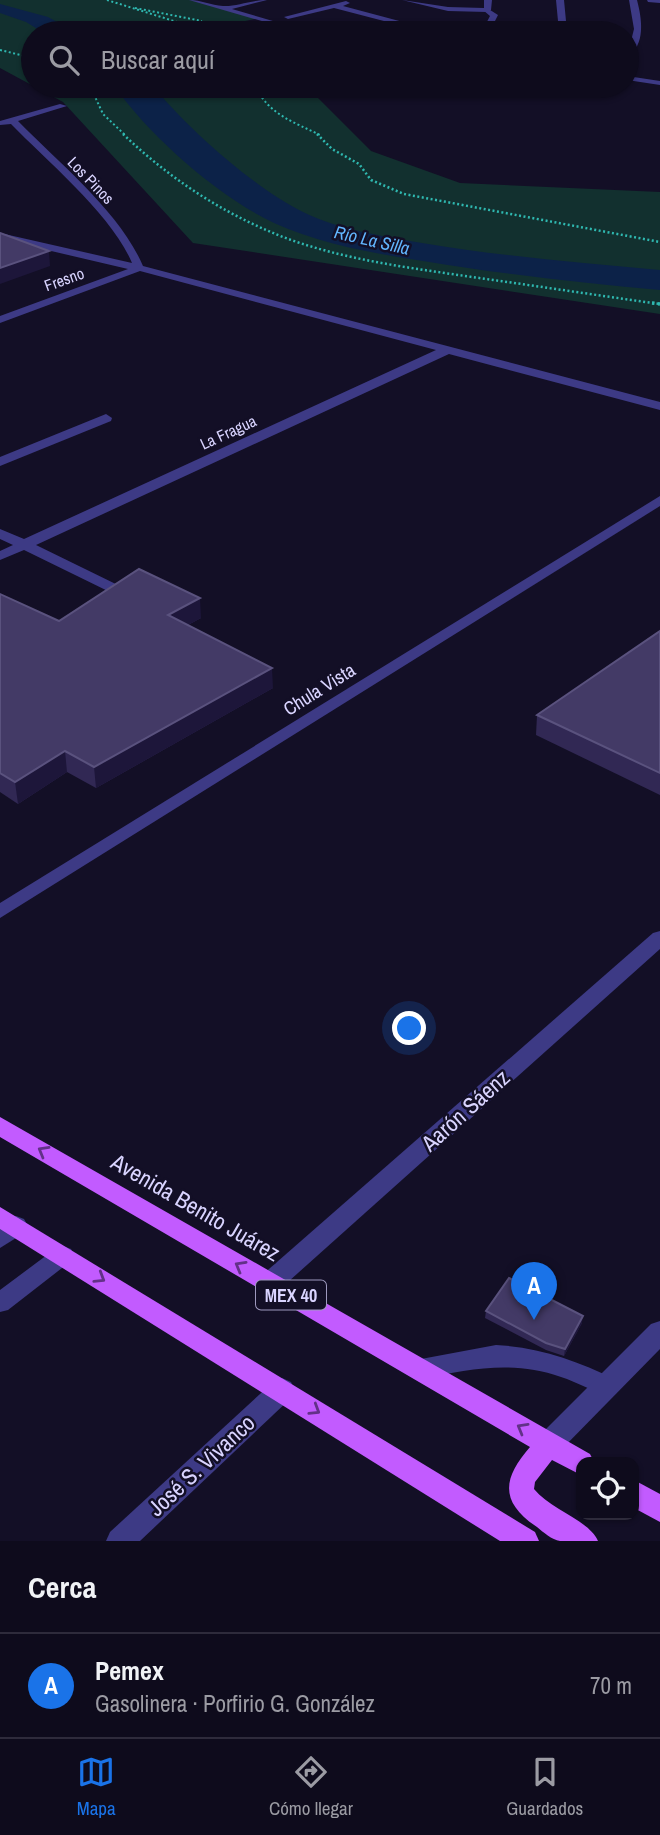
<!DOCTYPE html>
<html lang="es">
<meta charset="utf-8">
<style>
body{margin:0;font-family:"Archivo Narrow",sans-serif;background:#171425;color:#f1f3f6}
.controls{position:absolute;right:21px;bottom:21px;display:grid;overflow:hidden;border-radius:14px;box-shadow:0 2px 5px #0004}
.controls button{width:63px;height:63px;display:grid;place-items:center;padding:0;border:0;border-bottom:2px solid #2e2b3b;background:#0e0b1c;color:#f1f3f6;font:35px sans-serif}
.you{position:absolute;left:410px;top:1029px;width:24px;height:24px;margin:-18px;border:5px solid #fff;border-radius:50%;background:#1a73e8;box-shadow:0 0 0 10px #1a73e833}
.badge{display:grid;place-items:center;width:46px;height:46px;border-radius:50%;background:#1a73e8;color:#fff;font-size:23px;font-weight:700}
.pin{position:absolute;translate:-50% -58px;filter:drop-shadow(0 2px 4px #0008)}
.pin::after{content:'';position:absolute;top:37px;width:24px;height:21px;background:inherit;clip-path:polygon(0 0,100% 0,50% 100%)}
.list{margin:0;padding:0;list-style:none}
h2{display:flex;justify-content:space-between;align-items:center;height:91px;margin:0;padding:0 28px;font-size:30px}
h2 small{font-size:23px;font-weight:400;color:#9b9ba3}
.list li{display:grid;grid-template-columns:46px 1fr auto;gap:21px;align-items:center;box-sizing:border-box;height:105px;padding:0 28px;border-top:2px solid #2e2b3b}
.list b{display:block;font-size:26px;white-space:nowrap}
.list p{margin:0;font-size:23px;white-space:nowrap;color:#9b9ba3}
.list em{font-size:23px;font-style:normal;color:#9b9ba3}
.icon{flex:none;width:38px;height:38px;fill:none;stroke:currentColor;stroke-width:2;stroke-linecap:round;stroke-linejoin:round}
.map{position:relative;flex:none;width:660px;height:1541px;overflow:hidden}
.search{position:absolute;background:#0e0b1c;box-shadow:0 2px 5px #0004;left:21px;right:21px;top:21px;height:77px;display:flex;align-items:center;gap:18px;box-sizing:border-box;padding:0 24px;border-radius:38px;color:#9b9ba3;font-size:26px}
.sheet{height:196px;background:#0e0b1c}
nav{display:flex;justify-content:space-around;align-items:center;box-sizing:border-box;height:98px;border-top:2px solid #2e2b3b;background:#0e0b1c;font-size:19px;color:#9b9ba3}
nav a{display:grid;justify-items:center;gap:4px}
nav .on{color:#1a73e8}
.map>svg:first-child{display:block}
.green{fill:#12302f}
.water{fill:#0c2248}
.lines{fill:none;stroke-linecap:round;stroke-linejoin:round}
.path-far2{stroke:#2fb8b0;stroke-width:2;stroke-dasharray:2 2.5;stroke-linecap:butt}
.path-far1{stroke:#2fb8b0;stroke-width:2.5;stroke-dasharray:2 2.5;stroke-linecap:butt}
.path{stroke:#2fb8b0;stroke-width:3.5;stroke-dasharray:2.5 3.5;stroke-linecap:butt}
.service{fill:#3d3a85;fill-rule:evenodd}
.pedestrian{fill:#3d3a85;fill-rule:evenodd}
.minor{fill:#3d3a85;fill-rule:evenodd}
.primary{fill:#c25bff;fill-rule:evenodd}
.wall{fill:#312854}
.shaded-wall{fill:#1d163a}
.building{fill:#433a66;stroke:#5a527e;stroke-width:2}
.oneway{stroke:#623188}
.labels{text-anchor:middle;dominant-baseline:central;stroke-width:5;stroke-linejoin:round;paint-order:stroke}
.far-street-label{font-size:16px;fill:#d9d4ff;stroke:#130f26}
.far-water-label{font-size:18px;font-style:italic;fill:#62b6ff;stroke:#130f26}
.shield{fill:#130f26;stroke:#9e99be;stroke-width:2}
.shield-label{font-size:18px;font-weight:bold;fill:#d9d4ff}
.street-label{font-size:19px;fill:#d9d4ff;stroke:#130f26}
.near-street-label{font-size:23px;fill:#d9d4ff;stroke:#130f26}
</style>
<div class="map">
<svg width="660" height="1541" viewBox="0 0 660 1541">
<rect width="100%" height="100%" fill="#130f26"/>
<!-- green -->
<path class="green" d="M 0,0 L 193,0 L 259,18 L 221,26 L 238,33 L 33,33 L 33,86 L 306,86 L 371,151 L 460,183 L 660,192 L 660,314 L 193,243 L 63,102 L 0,68 Z"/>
<!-- water -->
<g class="water">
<path d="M 0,4 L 48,17 L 77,33 L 44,33 L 26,22 L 0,13 Z"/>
<path d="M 114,86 L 153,86 C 187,128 254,188 303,212 C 340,230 382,236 422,243 C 500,256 580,263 660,270 L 660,290 C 581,283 501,274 423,261 C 372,253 321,244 274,223 C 217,196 150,136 114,86 Z"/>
</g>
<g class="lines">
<!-- path-far2 -->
<g class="path-far2">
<path d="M 107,0 L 177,22 L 196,33"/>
<path d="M 135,8 L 202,21"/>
<path d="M 0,50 L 33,58"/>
<path d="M 90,86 L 103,114 L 125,135"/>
<path d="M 255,86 C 269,115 294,122 320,135"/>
</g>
<!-- path-far1 -->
<g class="path-far1">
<path d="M 123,134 C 170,179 222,213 283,237 C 341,259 404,267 465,276 C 530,285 595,295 660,304"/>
<path d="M 317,134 L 332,149 L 359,164 L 371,180 L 404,194 L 660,242"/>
</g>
<!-- path -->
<path class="path" d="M 652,303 L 660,304"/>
<!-- service -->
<g class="service">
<path d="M 63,1246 L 71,1249 L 74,1255 L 71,1261 L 8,1310 L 0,1312 L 0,1290 L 55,1249 Z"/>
<path d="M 496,1345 C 539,1347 577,1361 615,1379 L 619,1386 L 615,1393 L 607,1396 C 592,1391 577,1382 561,1377 C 513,1360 470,1369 421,1379 L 413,1376 L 409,1369 L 413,1362 L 421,1359 Z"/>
</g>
<!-- pedestrian -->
<path class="pedestrian" d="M 487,8 L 498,15 L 489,33 L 481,33 L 490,16 L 483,10 Z"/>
<!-- minor -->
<g class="minor">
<path d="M 189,0 C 201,0 211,5 223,6 C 235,7 252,0 267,0 L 232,9 L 314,33 L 303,33 Z"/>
<path d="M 402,0 L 448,7 L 484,8 L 484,0 L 492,0 L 491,10 L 487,12 L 448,11 Z"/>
<path d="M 556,0 L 564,0 L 566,21 L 563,33 L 555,33 L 558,21 Z"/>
<path d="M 629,0 L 637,0 C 642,19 646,45 627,57 L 634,29 Z"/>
<path d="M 647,0 L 660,0 L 660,3 L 648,2 Z"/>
<path d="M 346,1 L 350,3 L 343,6 L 403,22 L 474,33 L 403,26 L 334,8 L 288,19 L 284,17 Z"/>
<path d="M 627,76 L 660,81 L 660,85 L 627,80 Z"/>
<path d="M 60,104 L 67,106 L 18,121 C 59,163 120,212 143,266 L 660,402 L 660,410 L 449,354 L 36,545 L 128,590 L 131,593 L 128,596 L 118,596 L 24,550 L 0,560 L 0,551 L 13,545 L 0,539 L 0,529 L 24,539 L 436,350 L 140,271 L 0,323 L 0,316 L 128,269 L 0,239 L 0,233 L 132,263 C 112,215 47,161 11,124 L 0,125 L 0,121 Z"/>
<path d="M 106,414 L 112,418 L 111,421 L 0,466 L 0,457 Z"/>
<path d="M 660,496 L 660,506 L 0,918 L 0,903 Z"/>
<path d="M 660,931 L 660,949 L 279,1290 L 270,1293 L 261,1290 L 258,1283 L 261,1276 L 653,933 Z"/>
<path d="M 16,1216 L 24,1219 L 28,1226 L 24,1233 L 0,1248 L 0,1225 Z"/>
<path d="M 660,1321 L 660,1349 L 558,1453 L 549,1456 L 540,1453 L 536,1444 L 540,1435 L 651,1324 Z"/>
<path d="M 282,1378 L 291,1382 L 295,1390 L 291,1398 L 140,1541 L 106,1541 L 110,1532 L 273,1382 Z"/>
</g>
<!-- primary -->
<g class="primary">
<path d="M 0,1117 L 590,1454 L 594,1462 L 581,1462 L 581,1475 L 552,1460 L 535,1482 L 534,1489 C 551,1510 589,1520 598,1541 C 586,1541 572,1541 560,1541 C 552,1540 543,1532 537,1527 C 500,1502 502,1479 530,1447 L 0,1137 Z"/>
<path d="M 0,1207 L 535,1532 L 539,1541 L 500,1541 L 0,1229 Z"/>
<path d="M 634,1480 L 660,1494 L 660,1522 L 634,1508 Z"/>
</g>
</g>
<!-- wall -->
<g class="wall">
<path d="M 0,594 L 59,621 L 201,618 L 188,625 L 273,688 L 96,788 L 67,772 L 18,804 L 0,792 Z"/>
<path d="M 660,631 L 660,795 L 536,735 L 537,715 Z"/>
<path d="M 486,1311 L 582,1323 L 564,1356 L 546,1350 L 485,1318 Z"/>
</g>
<!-- shaded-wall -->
<g class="shaded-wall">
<path d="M 49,251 L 50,266 L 0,284 L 0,268 Z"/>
<path d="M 200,598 L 201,618 L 169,635 L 168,615 Z"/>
<path d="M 272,668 L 273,688 L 96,788 L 94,767 Z"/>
<path d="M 65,751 L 67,772 L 18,804 L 15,782 Z"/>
<path d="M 583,1316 L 582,1323 L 564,1356 L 565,1349 Z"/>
</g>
<!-- building -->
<g class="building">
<path d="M 0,233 L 49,251 L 0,268 Z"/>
<path d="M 139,569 L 200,598 L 168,615 L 272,668 L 94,767 L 65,751 L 15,782 L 0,773 L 0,594 L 59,621 Z"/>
<path d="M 660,631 L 660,773 L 537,715 Z"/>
<path d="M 509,1278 L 583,1316 L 565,1349 L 546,1343 L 486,1311 Z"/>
</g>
<!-- one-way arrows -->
<defs><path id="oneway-chevron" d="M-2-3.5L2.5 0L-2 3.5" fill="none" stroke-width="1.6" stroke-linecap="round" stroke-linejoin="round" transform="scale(1.75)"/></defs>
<g class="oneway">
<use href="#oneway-chevron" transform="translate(43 1151) rotate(-150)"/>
<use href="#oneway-chevron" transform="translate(240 1266) rotate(-150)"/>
<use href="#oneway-chevron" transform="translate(100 1278) rotate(32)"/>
<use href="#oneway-chevron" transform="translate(315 1410) rotate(32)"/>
<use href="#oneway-chevron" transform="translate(522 1428) rotate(-150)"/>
</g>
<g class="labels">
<!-- far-street labels -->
<g class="far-street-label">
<text transform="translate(91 180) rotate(46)">Los Pinos</text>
<text transform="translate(64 279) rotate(-20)">Fresno</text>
<text transform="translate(228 432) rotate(-25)">La Fragua</text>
</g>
<!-- far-water labels -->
<g class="far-water-label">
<text transform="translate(372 240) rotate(13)">Río La Silla</text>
</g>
<!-- shield labels -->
<rect class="shield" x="256" y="1280.5" width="70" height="29" rx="5"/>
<g class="shield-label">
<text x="291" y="1295">MEX 40</text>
</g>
<!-- street labels -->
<g class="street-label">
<text transform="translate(319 689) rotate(-32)">Chula Vista</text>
</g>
<!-- near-street labels -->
<g class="near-street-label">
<text transform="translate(465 1110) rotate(-42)">Aarón Sáenz</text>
<text transform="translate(196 1207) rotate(30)">Avenida Benito Juárez</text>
<text transform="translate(201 1465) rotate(-43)">José S. Vivanco</text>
</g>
</g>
</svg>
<div class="controls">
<button><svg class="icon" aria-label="locate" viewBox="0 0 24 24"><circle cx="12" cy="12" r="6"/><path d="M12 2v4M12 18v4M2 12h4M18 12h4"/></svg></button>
</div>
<div class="you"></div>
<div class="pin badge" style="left:534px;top:1320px">A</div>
<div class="search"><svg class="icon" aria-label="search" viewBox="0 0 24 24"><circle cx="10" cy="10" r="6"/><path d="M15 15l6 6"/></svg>Buscar aquí</div>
</div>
<section class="sheet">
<h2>Cerca<small></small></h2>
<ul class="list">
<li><span class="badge">A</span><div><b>Pemex</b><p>Gasolinera · Porfirio G. González</p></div><em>70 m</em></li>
</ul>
</section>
<nav>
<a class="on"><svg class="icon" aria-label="map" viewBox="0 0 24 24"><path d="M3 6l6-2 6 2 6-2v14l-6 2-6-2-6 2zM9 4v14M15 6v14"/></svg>Mapa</a>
<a><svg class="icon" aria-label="directions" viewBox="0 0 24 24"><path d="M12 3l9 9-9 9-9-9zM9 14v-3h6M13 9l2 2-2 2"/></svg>Cómo llegar</a>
<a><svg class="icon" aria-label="saved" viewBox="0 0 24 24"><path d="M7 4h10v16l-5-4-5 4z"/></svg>Guardados</a>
</nav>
